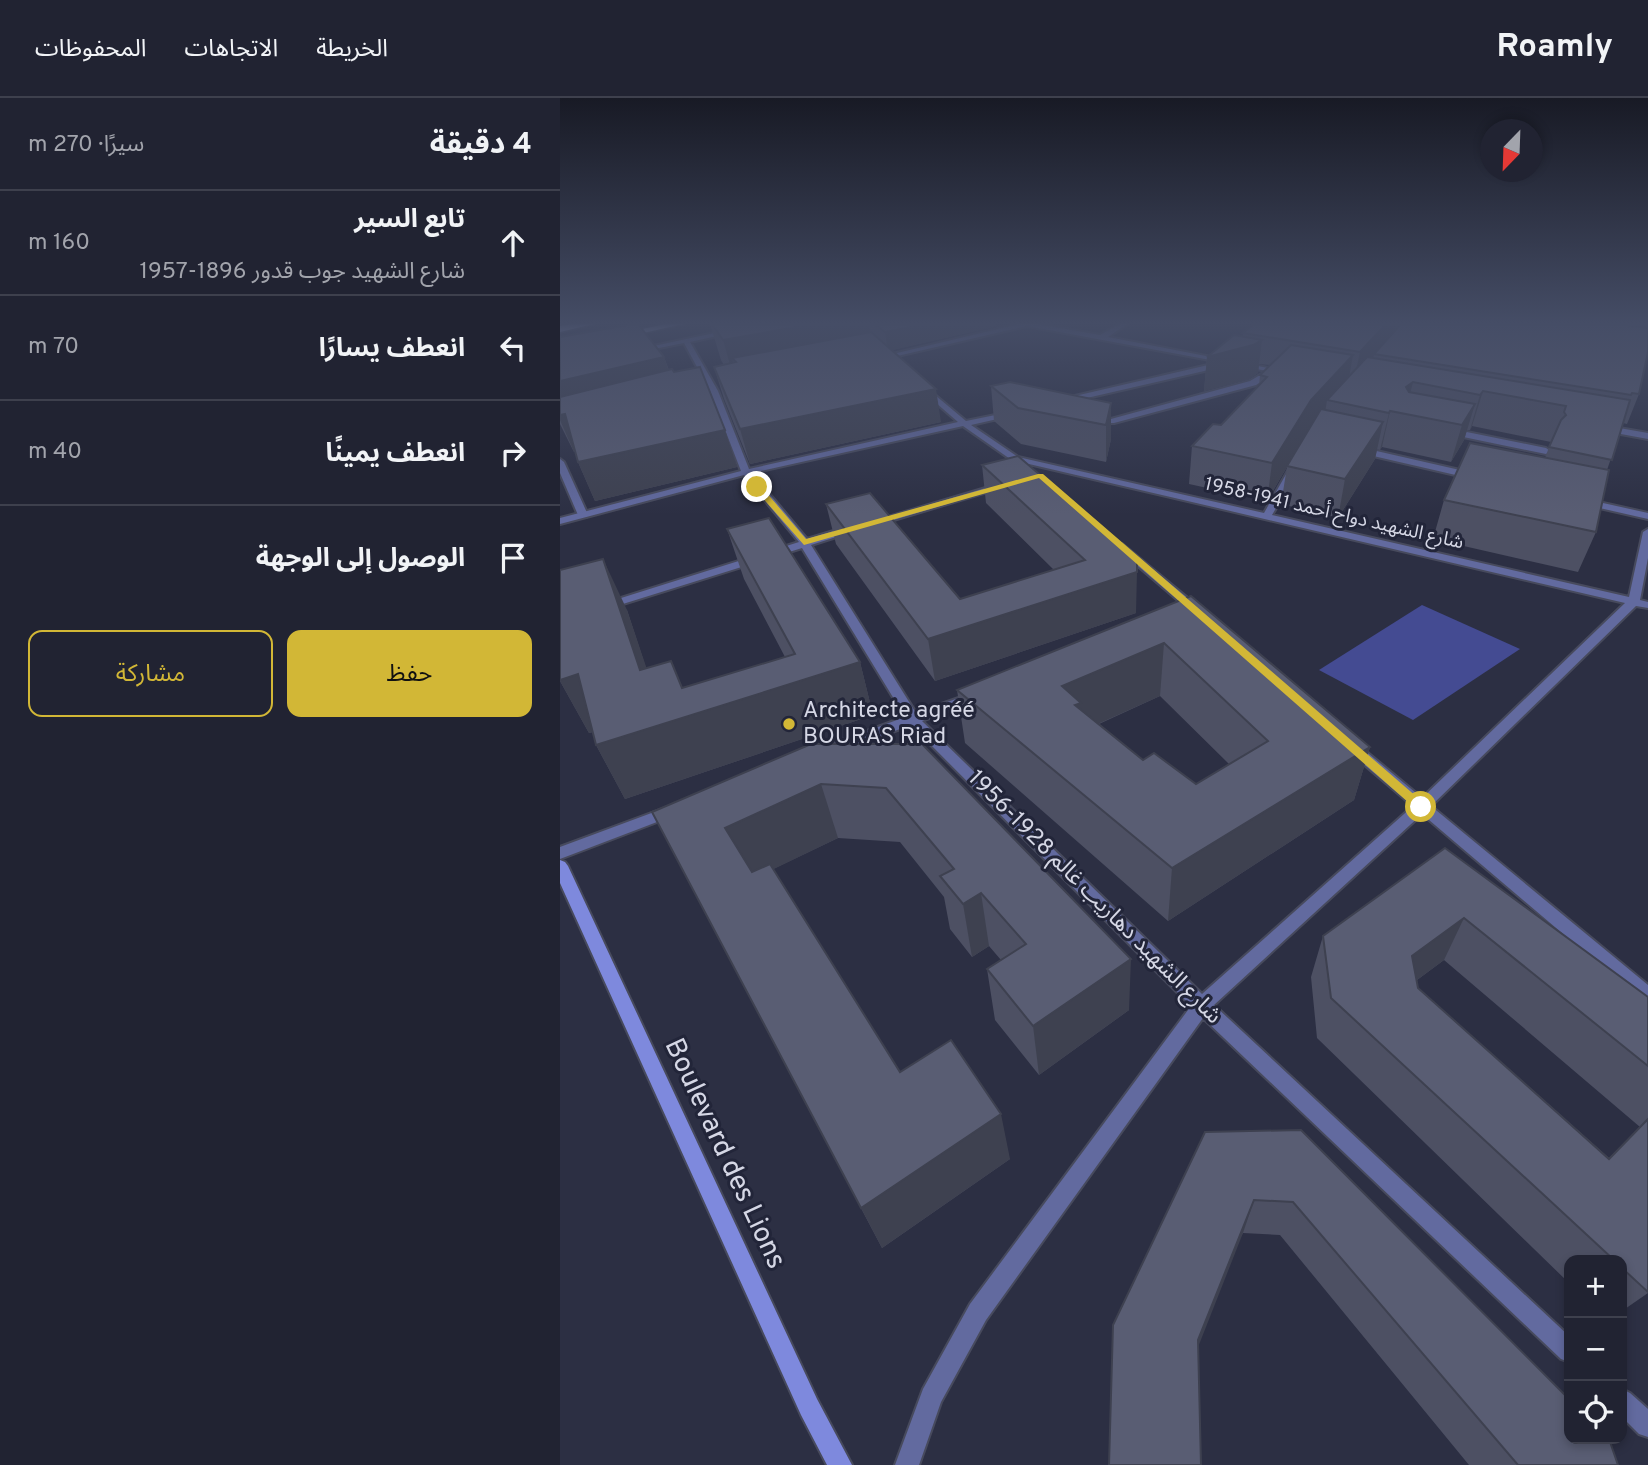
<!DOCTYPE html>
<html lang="ar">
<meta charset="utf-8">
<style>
body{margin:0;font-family:Overpass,"Noto Sans Arabic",sans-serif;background:#2d2f3e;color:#f1f3f6;direction:rtl}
.controls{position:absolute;right:21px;bottom:21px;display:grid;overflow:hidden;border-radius:14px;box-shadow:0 4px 10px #0003}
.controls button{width:63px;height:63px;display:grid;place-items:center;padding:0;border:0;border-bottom:2px solid #3e404d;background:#212332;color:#f1f3f6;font:35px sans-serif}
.compass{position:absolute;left:920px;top:21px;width:63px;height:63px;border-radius:50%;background:#212332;box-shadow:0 4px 10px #0003;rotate:203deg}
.stop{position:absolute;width:21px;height:21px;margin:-16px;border:5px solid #d2b736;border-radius:50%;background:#fff}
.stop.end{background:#d2b736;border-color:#fff;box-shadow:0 2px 7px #0008}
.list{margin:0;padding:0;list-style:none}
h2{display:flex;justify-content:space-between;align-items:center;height:91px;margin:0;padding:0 28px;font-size:30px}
h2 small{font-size:23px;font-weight:400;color:#a2a4ac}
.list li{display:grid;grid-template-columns:46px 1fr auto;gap:21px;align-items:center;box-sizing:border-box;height:105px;padding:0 28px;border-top:2px solid #3e404d}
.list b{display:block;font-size:26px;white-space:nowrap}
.list p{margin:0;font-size:23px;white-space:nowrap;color:#a2a4ac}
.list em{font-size:23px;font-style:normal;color:#a2a4ac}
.actions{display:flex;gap:14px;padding:21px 28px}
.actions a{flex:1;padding:16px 0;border:2px solid #d2b736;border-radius:14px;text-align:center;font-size:24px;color:#d2b736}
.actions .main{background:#d2b736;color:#111}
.icon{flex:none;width:38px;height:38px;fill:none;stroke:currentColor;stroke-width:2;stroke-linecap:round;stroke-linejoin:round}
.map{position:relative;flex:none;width:1088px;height:1367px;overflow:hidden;direction:ltr}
header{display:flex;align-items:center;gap:42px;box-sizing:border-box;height:98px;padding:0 35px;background:#212332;border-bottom:2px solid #3e404d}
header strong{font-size:33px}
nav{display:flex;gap:38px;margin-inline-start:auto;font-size:24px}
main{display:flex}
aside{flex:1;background:#212332}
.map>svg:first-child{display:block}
.green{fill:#444b92}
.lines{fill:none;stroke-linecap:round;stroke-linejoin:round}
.lane-casing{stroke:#474a5d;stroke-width:4}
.street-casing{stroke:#474a5d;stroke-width:4}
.secondary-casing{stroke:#474a5d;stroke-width:4}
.highway-casing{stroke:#474a5d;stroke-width:3}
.lane{fill:#626a9f;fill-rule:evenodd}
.street{fill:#626a9f;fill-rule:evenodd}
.secondary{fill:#7e89dd;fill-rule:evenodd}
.highway{fill:#b7c1f4;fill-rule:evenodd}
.wall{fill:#4d5063;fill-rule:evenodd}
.shaded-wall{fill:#3e4150}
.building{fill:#595d73;stroke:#3e4150;stroke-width:2;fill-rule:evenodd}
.route{fill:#d2b736}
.poi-dot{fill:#d2b736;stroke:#222539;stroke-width:2.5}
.labels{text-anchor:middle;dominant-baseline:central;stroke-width:6;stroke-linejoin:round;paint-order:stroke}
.far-street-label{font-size:19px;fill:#d5d7e5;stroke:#222539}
.poi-label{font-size:23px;fill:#d5d7e5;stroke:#222539;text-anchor:start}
.street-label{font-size:23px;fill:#d5d7e5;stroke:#222539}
.near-street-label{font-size:28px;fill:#d5d7e5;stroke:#222539}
</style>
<header>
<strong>Roamly</strong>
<nav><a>الخريطة</a><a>الاتجاهات</a><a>المحفوظات</a></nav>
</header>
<main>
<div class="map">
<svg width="1088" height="1367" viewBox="0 0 1088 1367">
<rect width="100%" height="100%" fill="#2c2f43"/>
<!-- green -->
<path class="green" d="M 862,507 L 960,551 L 853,622 L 759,572 Z"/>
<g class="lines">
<!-- lane casing -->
<g class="lane-casing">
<g id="lane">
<path d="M 887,330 L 986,350 L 990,353 L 986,356 L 884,335 L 883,333 Z"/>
<path d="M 0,361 L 4,364 L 28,417 L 26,419 L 18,417 L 0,375 Z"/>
</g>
</g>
<!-- street casing -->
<g class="street-casing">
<g id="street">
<path d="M 459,226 L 477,226 L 540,237 L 560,226 L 567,226 L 548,239 L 729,274 L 725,276 L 715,274 L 696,287 L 554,325 L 551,325 L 551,321 L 690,283 L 707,273 L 666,265 L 666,268 L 505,305 L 501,303 L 502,301 L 661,264 L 467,228 L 320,262 L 316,260 Z"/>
<path d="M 173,231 L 175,234 L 130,244 L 158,293 L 189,371 L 398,324 L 360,291 L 359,289 L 363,287 L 406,323 L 455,313 L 455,317 L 411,327 L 458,359 L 704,415 L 729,371 L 734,368 L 739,371 L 712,417 L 1069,499 L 1083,434 L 1088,431 L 1088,460 L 1080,502 L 1088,504 L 1088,510 L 1076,508 L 871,708 L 1088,887 L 1088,906 L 1082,903 L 862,716 L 654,907 L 1009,1238 L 1009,1264 L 1001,1261 L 643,920 L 426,1222 L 381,1304 L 359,1367 L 335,1367 L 363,1291 L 410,1206 L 631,908 L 351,627 L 274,655 L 264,655 L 262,652 L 264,649 L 345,619 L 242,450 L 50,510 L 42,510 L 40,508 L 42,506 L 239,444 L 184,377 L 0,426 L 0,420 L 181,373 L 150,293 L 124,245 L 79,254 L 75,252 ZM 403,328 L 463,370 L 469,370 L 469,366 L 1065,505 L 862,700 L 797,646 L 787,646 L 785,649 L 787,652 L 853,708 L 642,896 L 362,623 L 418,602 L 420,599 L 418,596 L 410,596 L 356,615 L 251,447 L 295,433 L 295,429 L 287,429 L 247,441 L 192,375 Z"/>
<path d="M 1042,327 L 1088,335 L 1088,341 L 1039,332 L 1038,330 Z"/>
<path d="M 799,349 L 913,375 L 918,378 L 913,381 L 796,354 L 796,350 Z"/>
<path d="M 439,386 L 447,388 L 317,427 L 308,425 Z"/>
<path d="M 1025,401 L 1088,415 L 1088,421 L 1022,406 L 1020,404 Z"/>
<path d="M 562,446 L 641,511 L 641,515 L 633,515 L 558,451 L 558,447 Z"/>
<path d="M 113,707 L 118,708 L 120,712 L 118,716 L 0,761 L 0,749 Z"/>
<path d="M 1062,1291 L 1070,1295 L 1088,1311 L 1088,1339 L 1079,1336 L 1062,1319 Z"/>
</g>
</g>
<!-- secondary casing -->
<g class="secondary-casing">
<path id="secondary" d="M 0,762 L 5,764 L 8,768 L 257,1301 L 292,1367 L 267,1367 L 241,1317 L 0,785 Z"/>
</g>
<!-- highway casing -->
<g class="highway-casing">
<g id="highway">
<path d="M 14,226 L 34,226 L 0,234 L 0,228 Z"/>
<path d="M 106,226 L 123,226 L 0,254 L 0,248 Z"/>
</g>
</g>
<!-- lane -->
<use href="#lane" class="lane"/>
<!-- street -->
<use href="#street" class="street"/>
<!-- secondary -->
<use href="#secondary" class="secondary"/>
<!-- highway -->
<use href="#highway" class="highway"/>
</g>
<!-- wall -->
<g class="wall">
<path d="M 150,226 L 436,226 L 437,228 L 332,252 L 381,324 L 190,366 L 164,301 L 154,269 L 164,267 L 161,262 Z"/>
<path d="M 694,226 L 1088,226 L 1088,254 L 1079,296 L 1067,326 L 1063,325 L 1047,372 L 1036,434 L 1018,474 L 873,441 L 884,402 L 985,360 L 991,344 L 912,328 L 910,332 L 907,332 L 904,342 L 891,364 L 822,349 L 820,352 L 817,351 L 815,361 L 778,420 L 721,406 L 727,369 L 707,403 L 629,386 L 632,348 L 661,327 L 699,288 L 700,277 L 710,267 L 699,266 L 698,275 L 689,281 L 644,293 L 647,259 L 683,239 L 683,235 Z"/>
<path d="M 0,239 L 104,259 L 109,272 L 165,332 L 177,369 L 35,403 L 18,364 L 15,354 L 14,354 L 0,326 Z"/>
<path d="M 431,288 L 551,305 L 551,341 L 546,364 L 461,346 L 434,323 Z"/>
<path d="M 458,358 L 576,515 L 375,583 L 276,446 L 266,406 L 400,501 L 494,472 L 426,405 L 422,367 Z"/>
<path d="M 167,431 L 300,564 L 313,617 L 65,701 L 36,647 L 33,634 L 29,635 L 0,583 L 0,472 L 67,512 L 86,570 L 123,590 L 225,559 L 184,481 Z"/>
<path d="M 631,498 L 810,649 L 794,702 L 608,823 L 405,645 L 397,592 ZM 600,598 L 669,666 L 636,686 L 583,662 L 539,626 Z"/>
<path d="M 362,646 L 569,912 L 479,977 L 435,922 L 427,871 L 441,862 L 429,848 L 412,859 L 390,831 L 384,799 L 340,744 L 278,740 L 213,771 L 340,974 L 450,1061 L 322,1150 L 92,714 Z"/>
<path d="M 885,750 L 1088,899 L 1088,1195 L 1062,1213 L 1062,1162 L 1009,1162 L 1009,1185 L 757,940 L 751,879 L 763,838 ZM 884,862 L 1080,1029 L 1049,1060 L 858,890 L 857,882 Z"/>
<path d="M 645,1034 L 1058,1367 L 909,1367 L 720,1137 L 683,1135 L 549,1367 Z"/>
</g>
<!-- shaded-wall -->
<g class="shaded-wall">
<path d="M 253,226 L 309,226 L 314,255 L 176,264 L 172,260 L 179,283 L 175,284 L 163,242 Z"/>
<path d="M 366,226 L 436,226 L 437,228 L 328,253 L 325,234 Z"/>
<path d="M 826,226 L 845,226 L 814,256 L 813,261 L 794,282 L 800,254 Z"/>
<path d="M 702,242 L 698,275 L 689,281 L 644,293 L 647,259 Z"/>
<path d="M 793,257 L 787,291 L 767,302 L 765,315 L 745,338 L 707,403 L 712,365 L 751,302 Z"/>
<path d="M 104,259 L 117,297 L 20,352 L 14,354 L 0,322 L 0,283 Z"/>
<path d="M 853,284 L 845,316 L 846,289 Z"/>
<path d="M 376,291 L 381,324 L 190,366 L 180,331 Z"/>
<path d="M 923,293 L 912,328 L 910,332 L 920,297 Z"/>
<path d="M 551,305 L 551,341 L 546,364 L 546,327 Z"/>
<path d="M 915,306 L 904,342 L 891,364 L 902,327 Z"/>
<path d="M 830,313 L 822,349 L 820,352 L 829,315 Z"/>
<path d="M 823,324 L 815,361 L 778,420 L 785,381 Z"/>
<path d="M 165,332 L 177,369 L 35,403 L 18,364 Z"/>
<path d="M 43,461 L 67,512 L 105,625 L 80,572 Z"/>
<path d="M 577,474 L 576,515 L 375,583 L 368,541 Z"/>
<path d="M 604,545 L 600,598 L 522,633 L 502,588 Z"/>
<path d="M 111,563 L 134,616 L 300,564 L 313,617 L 65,701 L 36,647 L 122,590 Z"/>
<path d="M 18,576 L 46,630 L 29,635 L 0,583 L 0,582 Z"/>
<path d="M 810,649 L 794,702 L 608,823 L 612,770 Z"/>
<path d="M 261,686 L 278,740 L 189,783 L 165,730 Z"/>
<path d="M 421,795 L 429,848 L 412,859 L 403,806 Z"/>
<path d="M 904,820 L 884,862 L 834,899 L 852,858 Z"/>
<path d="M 571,861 L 569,912 L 479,977 L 473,928 Z"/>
<path d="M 441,1016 L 450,1061 L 322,1150 L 301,1110 Z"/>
<path d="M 694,1102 L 683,1135 L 631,1267 L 638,1242 Z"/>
</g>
<!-- building -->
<g class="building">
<path d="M 74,226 L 78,226 L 104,259 L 0,283 L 0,239 Z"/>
<path d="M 152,226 L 253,226 L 163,242 Z"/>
<path d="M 314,226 L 366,226 L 325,234 Z"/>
<path d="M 694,226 L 826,226 L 800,254 L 683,235 Z"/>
<path d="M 841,226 L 1057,226 L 1088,230 L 1088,254 L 1079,296 L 1072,295 L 1071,297 L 814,256 Z"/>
<path d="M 311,234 L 376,291 L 180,331 L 154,269 L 176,264 L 172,260 Z"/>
<path d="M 674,237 L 702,242 L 693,247 L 647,259 Z"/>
<path d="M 731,247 L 793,257 L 751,302 L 712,365 L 632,348 L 653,326 L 661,327 L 707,279 L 700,277 Z"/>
<path d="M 807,259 L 1070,302 L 1052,362 L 989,349 L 1001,322 L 1006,317 L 1004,314 L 1006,308 L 923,293 L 920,297 L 853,284 L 846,289 L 849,294 L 915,306 L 902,327 L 830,313 L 829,315 L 767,302 Z"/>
<path d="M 140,269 L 165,332 L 18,364 L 5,316 L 0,317 L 0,299 L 112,271 L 114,274 Z"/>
<path d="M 450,284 L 551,305 L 546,327 L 458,310 L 431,288 Z"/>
<path d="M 761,311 L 823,324 L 785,381 L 727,368 Z"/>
<path d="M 910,345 L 1049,372 L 1036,434 L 884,402 Z"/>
<path d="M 458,358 L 577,460 L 577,474 L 368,541 L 266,406 L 310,395 L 400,501 L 525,462 L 422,367 Z"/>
<path d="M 209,420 L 300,564 L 36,647 L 18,576 L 0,582 L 0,472 L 43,461 L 80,572 L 111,563 L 122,590 L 235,556 L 167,431 Z"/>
<path d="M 631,498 L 810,649 L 612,770 L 397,592 ZM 604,545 L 708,643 L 636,686 L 594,655 L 583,662 L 515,607 L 521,605 L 502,588 Z"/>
<path d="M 251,646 L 362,646 L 571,861 L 473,928 L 427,871 L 466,846 L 421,795 L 403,806 L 380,778 L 394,771 L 326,690 L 261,686 L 165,730 L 192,774 L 210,766 L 340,974 L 391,942 L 441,1016 L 301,1110 L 92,714 Z"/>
<path d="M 885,750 L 1088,899 L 1088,968 L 904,820 L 852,858 L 858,890 L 1049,1061 L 1088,1021 L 1088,1194 L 1062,1170 L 1062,1162 L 1054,1162 L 771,900 L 763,838 Z"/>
<path d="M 741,1032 L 1009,1301 L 1009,1341 L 1049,1341 L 1058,1367 L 958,1367 L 733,1104 L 694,1102 L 638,1242 L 641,1367 L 549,1367 L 553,1227 L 645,1034 Z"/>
</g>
<!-- sky -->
<linearGradient id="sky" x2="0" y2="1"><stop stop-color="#181a25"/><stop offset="0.54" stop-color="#454d66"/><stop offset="1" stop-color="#454d66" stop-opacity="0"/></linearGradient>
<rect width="1088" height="417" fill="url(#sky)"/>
<!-- route -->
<path class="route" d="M 478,376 L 483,376 L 865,706 L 865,712 L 857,712 L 479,380 L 244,447 L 193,389 L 200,387 L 246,441 Z"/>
<!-- markers -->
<circle class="poi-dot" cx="229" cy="626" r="7"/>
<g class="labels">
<!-- far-street labels -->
<g class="far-street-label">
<text transform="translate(774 416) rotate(13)">شارع الشهيد دواح أحمد 1941-1958</text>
</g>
<!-- poi labels -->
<g class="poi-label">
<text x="243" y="613">Architecte agréé<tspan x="243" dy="26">BOURAS Riad</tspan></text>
</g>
<!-- street labels -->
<g class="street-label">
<text transform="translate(534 800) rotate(45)">شارع الشهيد دهاريب غالم 1928-1956</text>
</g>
<!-- near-street labels -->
<g class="near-street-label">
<text transform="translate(164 1056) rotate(65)">Boulevard des Lions</text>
</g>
</g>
</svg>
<div class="controls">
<button>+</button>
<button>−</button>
<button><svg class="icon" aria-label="locate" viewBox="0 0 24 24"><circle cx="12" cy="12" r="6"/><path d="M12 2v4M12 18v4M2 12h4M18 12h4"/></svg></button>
</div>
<svg class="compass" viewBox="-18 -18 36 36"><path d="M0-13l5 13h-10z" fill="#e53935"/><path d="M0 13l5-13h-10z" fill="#a2a4ac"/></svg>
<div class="stop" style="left:861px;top:709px"></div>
<div class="stop end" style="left:197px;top:389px"></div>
</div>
<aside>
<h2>4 دقيقة<small>سيرًا · 270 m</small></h2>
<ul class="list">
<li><svg class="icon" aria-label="ahead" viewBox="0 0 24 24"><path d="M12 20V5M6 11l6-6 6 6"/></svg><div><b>تابع السير</b><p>شارع الشهيد جوب قدور 1896-1957</p></div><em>160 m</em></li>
<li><svg class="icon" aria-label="left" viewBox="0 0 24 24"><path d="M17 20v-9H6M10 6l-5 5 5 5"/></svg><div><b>انعطف يسارًا</b></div><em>70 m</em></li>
<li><svg class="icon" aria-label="right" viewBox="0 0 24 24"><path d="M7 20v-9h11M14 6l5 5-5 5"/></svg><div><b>انعطف يمينًا</b></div><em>40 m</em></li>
<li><svg class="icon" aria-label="arrive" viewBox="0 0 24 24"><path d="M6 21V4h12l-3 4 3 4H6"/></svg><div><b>الوصول إلى الوجهة</b></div></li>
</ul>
<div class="actions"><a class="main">حفظ</a><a>مشاركة</a></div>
</aside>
</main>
